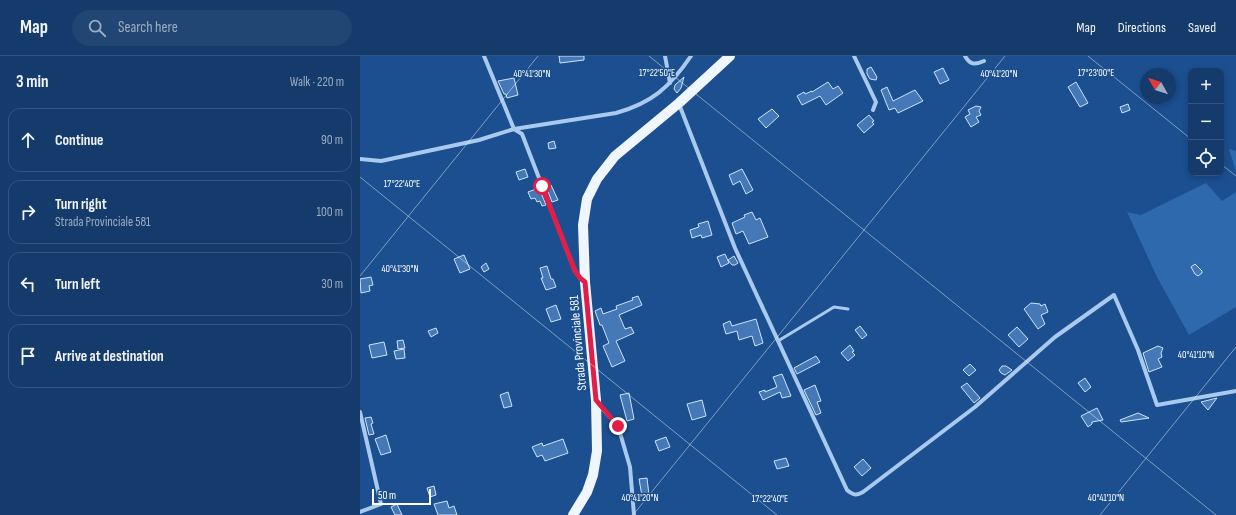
<!DOCTYPE html>
<meta charset="utf-8">
<style>
body{margin:0;font-family:"Sofia Sans Condensed",sans-serif;background:#214673;color:#f1f3f6}
.controls{position:absolute;right:12px;top:12px;display:grid;overflow:hidden;border-radius:8px;box-shadow:0 2px 6px #0003}
.controls button{width:36px;height:36px;display:grid;place-items:center;padding:0;border:0;border-bottom:1px solid #33557e;background:#143b6b;color:#f1f3f6;font:20px sans-serif}
.compass{position:absolute;left:780px;top:12px;width:36px;height:36px;border-radius:50%;background:#143b6b;box-shadow:0 2px 6px #0003;rotate:309deg}
.scale{position:absolute;left:12px;bottom:10px;width:59px;box-sizing:border-box;padding-left:4px;border:2px solid #fff;border-top:0;font-size:11px;line-height:14px;white-space:nowrap;color:#fff;-webkit-text-stroke:3px #1b4f8f;paint-order:stroke}
.stop{position:absolute;width:12px;height:12px;margin:-9px;border:3px solid #e11d48;border-radius:50%;background:#fff}
.stop.end{background:#e11d48;border-color:#fff;box-shadow:0 1px 4px #0008}
.list{margin:0;padding:0;list-style:none}
h2{display:flex;justify-content:space-between;align-items:center;height:52px;margin:0;padding:0 16px;font-size:17px}
h2 small{font-size:13px;font-weight:400;color:#9dadc1}
.list li{display:grid;grid-template-columns:26px 1fr auto;gap:12px;align-items:center;box-sizing:border-box;height:64px;margin:0 8px 8px;padding:0 8px;border:1px solid #33557e;border-radius:12px}
.list b{display:block;font-size:15px;white-space:nowrap}
.list p{margin:0;font-size:13px;white-space:nowrap;color:#9dadc1}
.list em{font-size:13px;font-style:normal;color:#9dadc1}
.icon{flex:none;width:22px;height:22px;fill:none;stroke:currentColor;stroke-width:2;stroke-linecap:round;stroke-linejoin:round}
.map{position:relative;flex:none;width:876px;height:459px;overflow:hidden}
header{display:flex;align-items:center;gap:24px;box-sizing:border-box;height:56px;padding:0 20px;background:#143b6b;border-bottom:1px solid #33557e}
header strong{font-size:19px}
nav{display:flex;gap:22px;margin-inline-start:auto;font-size:14px}
.search{width:280px;height:36px;background:#214673;display:flex;align-items:center;gap:10px;box-sizing:border-box;padding:0 14px;border-radius:22px;color:#9dadc1;font-size:15px}
main{display:flex}
aside{flex:1;background:#143b6b}
.map>svg:first-child{display:block}
.green{fill:#2e69ad}
.building{fill:#4478b7;stroke:#cfe3fa}
.lines{fill:none;stroke-linecap:round;stroke-linejoin:round}
.service{stroke:#a9c9ee;stroke-width:3}
.minor{stroke:#a9c9ee;stroke-width:4}
.primary{stroke:#f0f6ff;stroke-width:10}
.route{stroke:#e11d48;stroke-width:5}
.ticks{fill:none;stroke:#fff;stroke-width:1;stroke-opacity:0.45}
.labels{text-anchor:middle;dominant-baseline:central;stroke-width:3;stroke-linejoin:round;paint-order:stroke}
.street-label{font-size:13px;fill:#fff;stroke:#1b4f8f}
.ticks-label{font-size:10px;text-anchor:middle;fill:#fff;stroke:#1b4f8f;stroke-width:3;stroke-linejoin:round;paint-order:stroke}
</style>
<header>
<strong>Map</strong>
<div class="search"><svg class="icon" aria-label="search" viewBox="0 0 24 24"><circle cx="10" cy="10" r="6"/><path d="M15 15l6 6"/></svg>Search here</div>
<nav><a>Map</a><a>Directions</a><a>Saved</a></nav>
</header>
<main>
<aside>
<h2>3 min<small>Walk · 220 m</small></h2>
<ul class="list">
<li><svg class="icon" aria-label="ahead" viewBox="0 0 24 24"><path d="M12 20V5M6 11l6-6 6 6"/></svg><div><b>Continue</b></div><em>90 m</em></li>
<li><svg class="icon" aria-label="right" viewBox="0 0 24 24"><path d="M7 20v-9h11M14 6l5 5-5 5"/></svg><div><b>Turn right</b><p>Strada Provinciale 581</p></div><em>100 m</em></li>
<li><svg class="icon" aria-label="left" viewBox="0 0 24 24"><path d="M17 20v-9H6M10 6l-5 5 5 5"/></svg><div><b>Turn left</b></div><em>30 m</em></li>
<li><svg class="icon" aria-label="arrive" viewBox="0 0 24 24"><path d="M6 21V4h12l-3 4 3 4H6"/></svg><div><b>Arrive at destination</b></div></li>
</ul>
</aside>
<div class="map">
<svg width="876" height="459" viewBox="0 0 876 459">
<rect width="100%" height="100%" fill="#1b4f8f"/>
<!-- green -->
<g class="green">
<path d="M 869,93 L 876,95 L 876,116 Z"/>
<path d="M 846,127 L 862,145 L 876,136 L 876,251 L 829,279 L 797,221 L 767,156 L 781,159 Z"/>
</g>
<!-- building -->
<g class="building">
<path d="M 199,0 L 224,0 L 224,4 L 200,7 Z"/>
<path d="M 511,11 L 517,21 L 516,24 L 510,23 L 507,18 L 507,13 Z"/>
<path d="M 583,12 L 589,24 L 580,28 L 574,16 Z"/>
<path d="M 324,21 L 321,32 L 317,37 L 314,33 L 315,29 Z"/>
<path d="M 154,22 L 158,39 L 147,42 L 146,38 L 144,38 L 138,25 Z"/>
<path d="M 468,26 L 473,33 L 478,30 L 483,37 L 466,49 L 460,40 L 442,49 L 437,40 L 444,36 L 445,38 L 452,35 L 452,36 Z"/>
<path d="M 716,26 L 728,47 L 720,51 L 708,31 Z"/>
<path d="M 527,31 L 533,45 L 555,34 L 563,45 L 538,57 L 535,52 L 529,54 L 521,34 Z"/>
<path d="M 768,48 L 770,54 L 762,57 L 760,51 Z"/>
<path d="M 616,50 L 621,51 L 619,55 L 621,59 L 616,61 L 619,66 L 611,71 L 605,61 L 610,58 L 608,54 Z"/>
<path d="M 412,53 L 419,60 L 406,72 L 398,63 Z"/>
<path d="M 509,59 L 514,65 L 512,66 L 514,68 L 504,77 L 497,69 Z"/>
<path d="M 194,85 L 196,92 L 189,93 L 188,87 Z"/>
<path d="M 165,113 L 168,121 L 159,124 L 156,116 Z"/>
<path d="M 382,113 L 393,134 L 386,138 L 380,125 L 373,129 L 369,119 Z"/>
<path d="M 191,129 L 198,144 L 192,146 L 186,130 Z"/>
<path d="M 179,132 L 186,149 L 182,150 L 180,145 L 177,146 L 175,142 L 171,143 L 168,136 Z"/>
<path d="M 392,156 L 396,164 L 400,162 L 408,181 L 389,188 L 383,175 L 376,178 L 372,167 L 385,161 L 384,159 Z"/>
<path d="M 348,165 L 352,179 L 342,182 L 341,179 L 332,182 L 330,174 L 339,171 L 338,168 Z"/>
<path d="M 365,198 L 369,207 L 361,211 L 357,201 Z"/>
<path d="M 104,199 L 110,213 L 100,217 L 94,203 Z"/>
<path d="M 374,200 L 378,207 L 375,209 L 372,209 L 368,204 Z"/>
<path d="M 126,207 L 129,213 L 124,216 L 121,211 Z"/>
<path d="M 835,208 L 842,215 L 842,217 L 838,220 L 835,218 L 831,211 Z"/>
<path d="M 187,210 L 191,223 L 193,223 L 196,231 L 186,234 L 181,222 L 183,222 L 180,212 Z"/>
<path d="M 11,221 L 13,229 L 9,230 L 10,235 L 1,237 L 0,223 Z"/>
<path d="M 278,240 L 282,249 L 259,259 L 265,273 L 271,271 L 274,277 L 256,285 L 265,305 L 252,311 L 243,290 L 249,287 L 242,269 L 240,269 L 235,255 L 241,252 L 243,258 L 257,253 L 256,250 L 273,244 L 272,242 Z"/>
<path d="M 671,247 L 680,248 L 681,250 L 685,248 L 688,256 L 681,259 L 685,268 L 678,273 L 664,253 Z"/>
<path d="M 196,249 L 201,263 L 191,266 L 186,253 Z"/>
<path d="M 396,263 L 403,287 L 395,290 L 392,280 L 379,284 L 377,275 L 366,278 L 363,268 L 370,265 L 372,270 Z"/>
<path d="M 500,270 L 507,279 L 502,283 L 495,274 Z"/>
<path d="M 657,271 L 668,283 L 659,291 L 648,279 Z"/>
<path d="M 76,272 L 78,277 L 71,281 L 68,275 Z"/>
<path d="M 43,284 L 45,292 L 38,293 L 37,285 Z"/>
<path d="M 24,286 L 27,299 L 12,302 L 9,289 Z"/>
<path d="M 490,289 L 494,295 L 492,296 L 495,299 L 488,305 L 481,297 Z"/>
<path d="M 798,290 L 803,292 L 801,297 L 802,301 L 798,303 L 802,311 L 789,316 L 783,297 Z"/>
<path d="M 44,293 L 45,302 L 36,303 L 34,295 Z"/>
<path d="M 456,300 L 460,306 L 437,318 L 434,312 Z"/>
<path d="M 610,308 L 616,314 L 609,320 L 603,314 Z"/>
<path d="M 642,310 L 646,310 L 652,314 L 645,319 L 641,317 L 639,314 Z"/>
<path d="M 422,318 L 431,340 L 422,342 L 420,336 L 403,344 L 399,336 L 405,334 L 405,336 L 417,331 L 413,321 Z"/>
<path d="M 725,322 L 731,331 L 725,336 L 718,327 Z"/>
<path d="M 607,327 L 620,342 L 614,347 L 601,331 Z"/>
<path d="M 455,329 L 461,345 L 457,346 L 461,357 L 456,359 L 444,334 Z"/>
<path d="M 148,336 L 152,350 L 144,352 L 140,339 Z"/>
<path d="M 269,337 L 274,363 L 267,365 L 260,339 Z"/>
<path d="M 857,342 L 848,354 L 841,346 Z"/>
<path d="M 342,344 L 346,360 L 332,364 L 327,348 Z"/>
<path d="M 737,352 L 743,364 L 732,366 L 732,368 L 728,371 L 721,360 Z"/>
<path d="M 778,357 L 789,362 L 761,366 L 760,364 Z"/>
<path d="M 11,361 L 13,367 L 11,368 L 14,378 L 9,379 L 5,362 Z"/>
<path d="M 26,379 L 31,396 L 21,399 L 15,383 Z"/>
<path d="M 306,381 L 310,391 L 299,395 L 295,385 Z"/>
<path d="M 203,383 L 208,397 L 185,405 L 182,399 L 177,401 L 172,391 L 182,387 L 183,390 Z"/>
<path d="M 426,402 L 429,410 L 417,413 L 414,405 Z"/>
<path d="M 503,403 L 511,412 L 502,420 L 494,411 Z"/>
<path d="M 287,422 L 289,439 L 282,440 L 279,423 Z"/>
<path d="M 74,430 L 76,439 L 70,441 L 67,432 Z"/>
<path d="M 87,445 L 89,452 L 94,450 L 97,459 L 78,459 L 74,448 Z"/>
<path d="M 37,448 L 42,459 L 35,459 L 31,451 Z"/>
</g>
<g class="lines">
<!-- service -->
<path class="service" d="M 418,285 L 474,251 L 488,253"/>
<!-- minor -->
<g class="minor">
<path d="M 124,0 L 154,73 L 162,78 L 215,215 L 223,224"/>
<path d="M 305,0 L 310,27"/>
<path d="M 494,0 L 516,46 L 513,54"/>
<path d="M 605,0 C 610,9 615,9 624,5"/>
<path d="M 319,48 L 375,192 L 487,434 C 493,439 496,440 503,436 L 615,351 L 695,281 L 754,239 L 778,294 L 797,349 L 876,335"/>
<path d="M 0,103 L 21,105 L 119,84 L 154,73 L 256,57 C 292,47 310,31 331,0"/>
<path d="M 238,348 L 258,370 L 270,411 L 274,459"/>
<path d="M 0,356 L 21,448 L 0,456"/>
</g>
<!-- primary -->
<path class="primary" d="M 213,459 L 227,436 L 233,419 L 237,395 L 236,344 L 225,226 L 223,169 L 227,143 L 237,123 L 255,100 L 319,47 L 370,0"/>
</g>
<g class="lines">
<!-- route -->
<path class="route" d="M 182,130 L 215,215 L 220,222 L 225,226 L 236,344 L 258,370"/>
</g>
<!-- ticks -->
<path class="ticks" d="M 289,0 L 856,459M 728,0 L 831,83M 861,108 L 876,120M 0,121 L 417,459M 0,220 L 178,0M 273,459 L 645,0M 740,459 L 876,291"/>
<g class="labels">
<!-- street labels -->
<g class="street-label">
<text transform="translate(218 287) rotate(-95)">Strada Provinciale 581</text>
</g>
</g>
<g class="ticks-label">
<text x="297" y="20">17°22'50"E</text>
<text x="736" y="20">17°23'00"E</text>
<text x="172" y="21">40°41'30"N</text>
<text x="639" y="21">40°41'20"N</text>
<text x="42" y="131">17°22'40"E</text>
<text x="40" y="216">40°41'30"N</text>
<text x="836" y="302">40°41'10"N</text>
<text x="280" y="445">40°41'20"N</text>
<text x="746" y="445">40°41'10"N</text>
<text x="410" y="446">17°22'40"E</text>
</g>
</svg>
<div class="controls">
<button>+</button>
<button>−</button>
<button><svg class="icon" aria-label="locate" viewBox="0 0 24 24"><circle cx="12" cy="12" r="6"/><path d="M12 2v4M12 18v4M2 12h4M18 12h4"/></svg></button>
</div>
<svg class="compass" viewBox="-18 -18 36 36"><path d="M0-13l5 13h-10z" fill="#e53935"/><path d="M0 13l5-13h-10z" fill="#9dadc1"/></svg>
<div class="scale">50 m</div>
<div class="stop" style="left:182px;top:130px"></div>
<div class="stop end" style="left:258px;top:370px"></div>
</div>
</main>
